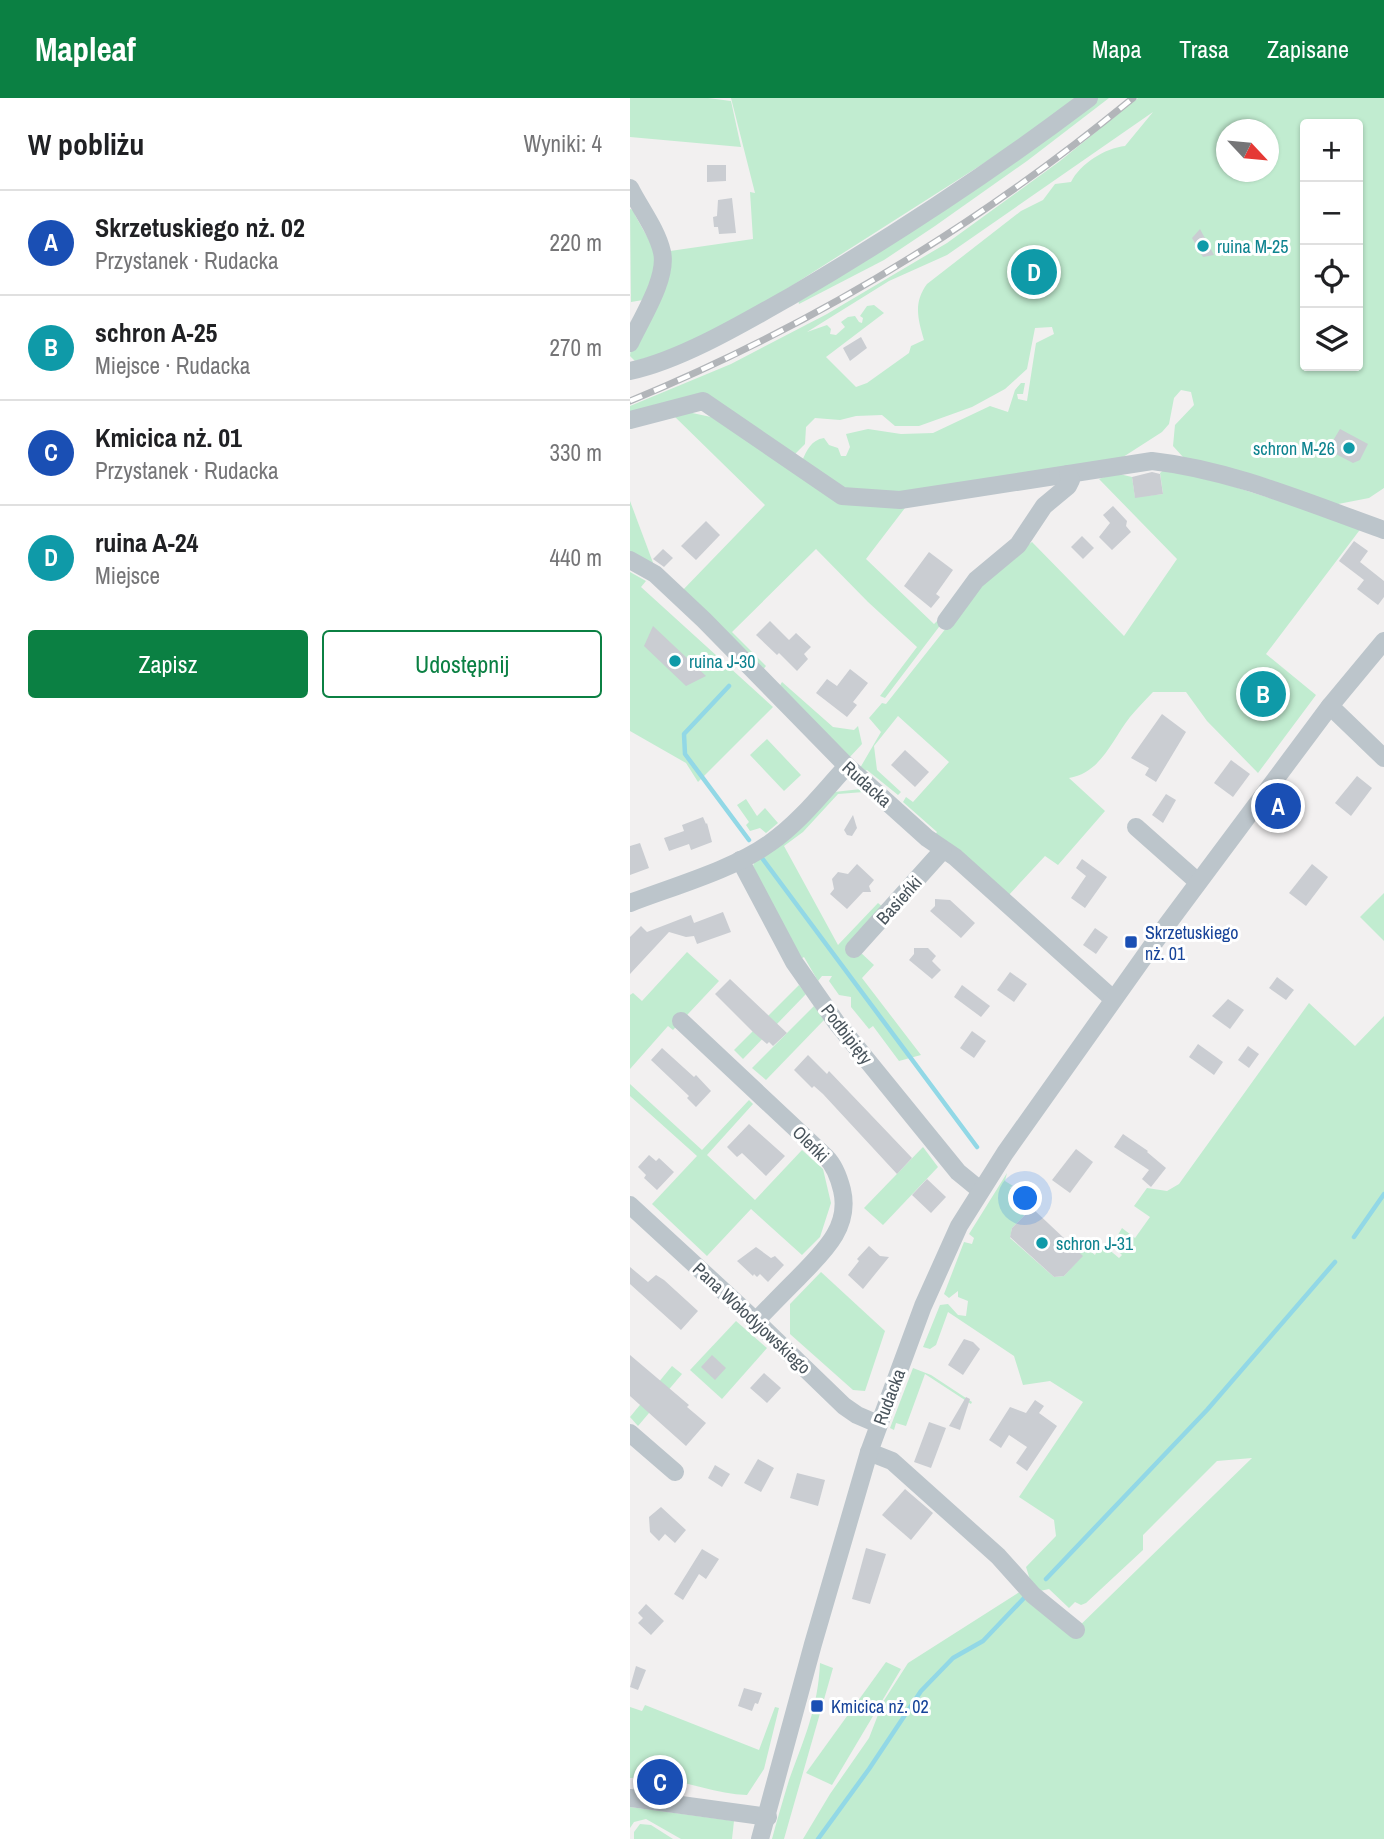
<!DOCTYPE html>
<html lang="pl">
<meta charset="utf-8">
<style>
body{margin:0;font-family:"Archivo Narrow",sans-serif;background:#f6f6f6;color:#202124}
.controls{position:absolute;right:21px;top:21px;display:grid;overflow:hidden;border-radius:7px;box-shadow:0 2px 5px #0004}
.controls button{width:63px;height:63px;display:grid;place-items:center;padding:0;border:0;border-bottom:2px solid #e0e0e0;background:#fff;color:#202124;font:35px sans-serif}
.compass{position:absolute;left:586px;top:21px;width:63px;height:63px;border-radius:50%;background:#fff;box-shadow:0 2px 5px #0004;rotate:116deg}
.you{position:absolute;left:396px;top:1101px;width:24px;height:24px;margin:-18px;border:5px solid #fff;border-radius:50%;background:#1a73e8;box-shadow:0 0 0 10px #1a73e833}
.badge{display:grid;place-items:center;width:46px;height:46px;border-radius:50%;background:#0b8043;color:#fff;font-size:23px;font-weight:700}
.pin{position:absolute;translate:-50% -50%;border:4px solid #fff;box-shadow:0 2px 7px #0006}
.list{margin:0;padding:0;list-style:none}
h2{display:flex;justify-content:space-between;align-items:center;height:91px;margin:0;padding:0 28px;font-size:30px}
h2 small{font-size:23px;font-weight:400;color:#757577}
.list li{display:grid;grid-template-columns:46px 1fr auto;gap:21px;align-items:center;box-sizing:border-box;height:105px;padding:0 28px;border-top:2px solid #e0e0e0}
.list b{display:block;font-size:26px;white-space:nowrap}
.list p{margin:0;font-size:23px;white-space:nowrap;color:#757577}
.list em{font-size:23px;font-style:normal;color:#757577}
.actions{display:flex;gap:14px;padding:21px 28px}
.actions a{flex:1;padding:16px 0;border:2px solid #0b8043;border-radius:7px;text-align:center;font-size:24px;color:#0b8043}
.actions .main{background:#0b8043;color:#fff}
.icon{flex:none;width:38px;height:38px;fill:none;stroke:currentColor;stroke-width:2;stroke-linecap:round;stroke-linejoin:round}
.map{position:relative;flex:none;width:754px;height:1741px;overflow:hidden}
header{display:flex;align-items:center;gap:42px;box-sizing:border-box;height:98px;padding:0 35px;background:#0b8043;color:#fff}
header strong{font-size:33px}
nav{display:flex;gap:38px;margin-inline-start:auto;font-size:24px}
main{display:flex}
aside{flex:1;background:#fff}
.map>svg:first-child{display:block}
.green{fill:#c1ecd0;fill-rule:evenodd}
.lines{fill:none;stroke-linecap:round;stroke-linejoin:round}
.stream{stroke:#92d8e6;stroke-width:4.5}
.building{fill:#cacdd2}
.street{stroke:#bcc5cb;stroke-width:18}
.rail-casing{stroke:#b2b5b9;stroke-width:7}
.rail{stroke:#fff;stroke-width:4.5;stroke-dasharray:13;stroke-linecap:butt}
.culture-dot{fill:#0f9aa8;stroke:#fff;stroke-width:2.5}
.transit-dot{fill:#1a4fb4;stroke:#fff;stroke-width:2.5}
.labels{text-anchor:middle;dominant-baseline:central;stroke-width:6;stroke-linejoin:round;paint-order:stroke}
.culture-label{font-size:18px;fill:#0d838f;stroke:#fff;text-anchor:start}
.street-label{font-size:18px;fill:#49545c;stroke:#fff}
.transit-label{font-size:18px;fill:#164399;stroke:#fff;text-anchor:start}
</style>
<header>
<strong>Mapleaf</strong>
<nav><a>Mapa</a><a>Trasa</a><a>Zapisane</a></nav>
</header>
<main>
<aside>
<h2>W pobliżu<small>Wyniki: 4</small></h2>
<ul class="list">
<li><span class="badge" style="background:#1a4fb4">A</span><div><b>Skrzetuskiego nż. 02</b><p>Przystanek · Rudacka</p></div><em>220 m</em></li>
<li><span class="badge" style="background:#0f9aa8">B</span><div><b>schron A-25</b><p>Miejsce · Rudacka</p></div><em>270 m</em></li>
<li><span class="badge" style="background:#1a4fb4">C</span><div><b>Kmicica nż. 01</b><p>Przystanek · Rudacka</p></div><em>330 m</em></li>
<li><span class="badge" style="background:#0f9aa8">D</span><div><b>ruina A-24</b><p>Miejsce</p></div><em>440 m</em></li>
</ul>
<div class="actions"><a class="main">Zapisz</a><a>Udostępnij</a></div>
</aside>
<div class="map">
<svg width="754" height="1741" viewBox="0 0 754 1741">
<rect width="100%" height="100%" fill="#f2f0f0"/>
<!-- green -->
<g class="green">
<path d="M 0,0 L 78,0 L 101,3 L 111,49 L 0,39 Z"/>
<path d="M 101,0 L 447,0 L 425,20 L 122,213 L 62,247 L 5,263 L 0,258 L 1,250 L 40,153 L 123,141 L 120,94 L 125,95 Z"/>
<path d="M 464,0 L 479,0 L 397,63 L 305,128 L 254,162 L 169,206 L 167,198 Z"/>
<path d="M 508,0 L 754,0 L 754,390 L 739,400 L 703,407 L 553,359 L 543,348 L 545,327 L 564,307 L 561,294 L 551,292 L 544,300 L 539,326 L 532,334 L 490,361 L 250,398 L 215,391 L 172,363 C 177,352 181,342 194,340 L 199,347 L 208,350 L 211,358 L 216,358 L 220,349 L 216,336 L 238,331 L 271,336 L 303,335 L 360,308 L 378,314 L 385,292 L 391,285 L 395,285 L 393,296 L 387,296 L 388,301 L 397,303 L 406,245 L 424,236 L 422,229 L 405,230 L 397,271 L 375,291 L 342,309 L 289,328 L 265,328 L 252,317 L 226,318 L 210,322 L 185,320 L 176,329 L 175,346 L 164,357 L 88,309 L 0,321 L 0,308 L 101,266 L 197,216 L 317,145 L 430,63 ZM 523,14 L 495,48 C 475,50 450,66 441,84 L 425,86 L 413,102 L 391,113 L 297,186 C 283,205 288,221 294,242 L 281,248 L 279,255 L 237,285 L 226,289 L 196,259 L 254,215 L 244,207 L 237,208 L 230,218 L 233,220 L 232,225 L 229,224 L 225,218 L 218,219 L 211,224 L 215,229 L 206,237 L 200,236 L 201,231 L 197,227 L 177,234 L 259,183 L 317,157 ZM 675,26 L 728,26 L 728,268 L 675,268 ZM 596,32 L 638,32 L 638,74 L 596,74 Z"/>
<path d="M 0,111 L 4,112 L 5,117 L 29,160 L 13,202 L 1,204 Z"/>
<path d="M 53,313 L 81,319 L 206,399 L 278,406 L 236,461 L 304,526 L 310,520 L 312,525 L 255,600 L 250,598 L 287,549 L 238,504 L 186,451 L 102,534 L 136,568 L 131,574 L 50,495 L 135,407 L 43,317 L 0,331 L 0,326 Z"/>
<path d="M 535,371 L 551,372 L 732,429 L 636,556 L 686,597 L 628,675 L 577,623 L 556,594 L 523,594 C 515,602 507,611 500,619 C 482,642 471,675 439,680 L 475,713 L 428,767 L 415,758 L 377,799 L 305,737 L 307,734 L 273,704 L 276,699 L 283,704 L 319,664 L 268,618 L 244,648 L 247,672 L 271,694 L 268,697 L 237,672 L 233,674 L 230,670 L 251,634 L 239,620 L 252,605 L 256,606 L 358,477 L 402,444 L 494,538 L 547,461 L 469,381 L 485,375 L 502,379 L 505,399 L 533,396 L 530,375 Z"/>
<path d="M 0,403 L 25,470 L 0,456 Z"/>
<path d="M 0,474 L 16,483 L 11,489 L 143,609 L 68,684 L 56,665 L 0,633 Z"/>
<path d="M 152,584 L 203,629 L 224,632 L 228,628 L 232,646 L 218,661 L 148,591 Z"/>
<path d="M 137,641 L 171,677 L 154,693 L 120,657 Z"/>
<path d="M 231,691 L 234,694 L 208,696 L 173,734 L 154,748 L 208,847 L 248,805 L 254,810 L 229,853 L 244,867 L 232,880 L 291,957 L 269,963 L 243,928 L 239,931 L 221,909 L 221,899 L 209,897 L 199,883 L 202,878 L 192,878 L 188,883 L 174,859 L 169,862 L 123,768 L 124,765 L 204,694 Z"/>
<path d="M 116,701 L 127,718 L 135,710 L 148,725 L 136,735 L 130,730 L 120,733 L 116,727 L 119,724 L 107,707 Z"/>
<path d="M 754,795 L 754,843 L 730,819 Z"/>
<path d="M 57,854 L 89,883 L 43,932 L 38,928 L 0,971 L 0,897 L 3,895 L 12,903 Z"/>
<path d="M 169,887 L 176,896 L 113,961 L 104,952 Z"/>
<path d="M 679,905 L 725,948 L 754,918 L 754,1741 L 173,1741 L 200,1696 L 239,1640 L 253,1604 L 278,1565 L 391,1493 L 440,1537 L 622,1360 L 587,1363 L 513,1437 L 513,1452 L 456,1505 L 451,1507 L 445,1504 L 439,1510 L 419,1491 L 410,1493 L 401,1485 L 396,1469 L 426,1438 L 424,1422 L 389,1399 L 453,1304 L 420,1283 L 393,1287 L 384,1258 L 318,1214 L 306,1247 L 300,1251 L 293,1249 L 310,1207 L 318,1206 L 328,1217 L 336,1218 L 338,1203 L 328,1199 L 328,1193 L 319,1200 L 314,1196 L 334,1144 L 342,1146 L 344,1140 L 339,1136 L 377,1075 L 375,1083 L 383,1088 L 380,1089 L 382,1092 L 403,1103 L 406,1107 C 400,1108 397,1106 392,1113 L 394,1118 L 382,1130 L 380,1140 L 424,1179 L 434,1178 L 452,1158 L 444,1150 L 449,1144 L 465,1157 L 471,1145 L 489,1160 L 492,1157 L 482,1147 L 492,1130 L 505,1140 L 520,1119 L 504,1108 L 517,1090 L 537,1093 L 549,1086 Z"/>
<path d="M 184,908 L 194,922 L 136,982 L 122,970 Z"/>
<path d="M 0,986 L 72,1052 L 119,1002 L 123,1006 L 77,1057 L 125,1102 L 172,1052 L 193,1071 L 201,1105 L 190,1139 L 172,1157 L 121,1111 L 77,1158 L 22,1106 L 67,1058 L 0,998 Z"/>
<path d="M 293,1049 L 308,1069 L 253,1127 L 234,1110 Z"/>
<path d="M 191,1174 L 255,1233 L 235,1293 L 223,1292 L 160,1236 L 160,1206 Z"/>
<path d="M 106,1223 L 137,1250 L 92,1301 L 60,1272 Z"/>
<path d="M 42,1268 L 52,1276 L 8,1328 L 0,1319 Z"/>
<path d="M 283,1270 L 301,1277 L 342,1304 L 341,1306 L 295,1276 L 276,1328 L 266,1325 L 264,1332 L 260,1330 Z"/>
<path d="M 256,1564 L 271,1571 L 202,1687 L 176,1675 Z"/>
<path d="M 190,1565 L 203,1570 L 154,1741 L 142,1741 C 147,1722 153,1702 159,1682 C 174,1641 188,1610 190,1565 Z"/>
<path d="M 15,1607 L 129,1652 L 145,1609 L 149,1610 L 134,1671 L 117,1697 C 79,1696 41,1675 0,1680 L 0,1609 L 12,1613 Z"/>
<path d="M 0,1709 L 104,1723 L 102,1741 L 51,1741 L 16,1721 L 4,1724 L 0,1730 Z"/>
<path d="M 10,1726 L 21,1727 L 43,1741 L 4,1741 L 4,1734 Z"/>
</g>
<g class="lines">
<!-- stream -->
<g class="stream">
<path d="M 99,588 L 54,636 L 55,656 L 119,742"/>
<path d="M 132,760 L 347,1049"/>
<path d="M 724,1139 L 754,1096"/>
<path d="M 416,1481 L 577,1312 L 705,1164"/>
<path d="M 188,1741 L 239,1671 L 291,1593 L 323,1560 L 353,1543 L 395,1499"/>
</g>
</g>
<!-- building -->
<g class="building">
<path d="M 77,67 L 96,67 L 96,83 L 77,84 Z"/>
<path d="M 102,100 L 106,135 L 89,136 L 88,129 L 84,129 L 83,119 L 87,118 L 88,102 Z"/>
<path d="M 570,131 L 584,157 L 573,159 L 562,140 Z"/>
<path d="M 399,158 L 417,180 L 404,185 L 391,168 Z"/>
<path d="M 231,239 L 237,250 L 220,263 L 213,250 Z"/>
<path d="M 710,331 L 738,346 L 730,362 L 723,365 L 702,354 L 701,346 Z"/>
<path d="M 522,374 L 530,376 L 533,396 L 505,400 L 502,379 Z"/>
<path d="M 483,408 L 497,423 L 496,428 L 501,434 L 482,452 L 469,439 L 480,425 L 473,417 Z"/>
<path d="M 76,423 L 90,437 L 66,462 L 51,448 Z"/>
<path d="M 452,438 L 464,450 L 453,461 L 441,449 Z"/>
<path d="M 724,443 L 738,453 L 730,464 L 754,483 L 754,499 L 748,507 L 727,491 L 734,482 L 709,463 Z"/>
<path d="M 33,451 L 43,460 L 34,469 L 23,461 Z"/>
<path d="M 299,454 L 323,472 L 306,496 L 310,499 L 301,510 L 274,488 Z"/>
<path d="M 140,523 L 159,542 L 166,535 L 181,549 L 174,556 L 178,561 L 167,573 L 149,555 L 147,557 L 126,537 Z"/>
<path d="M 23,528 L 76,578 L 56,588 L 14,548 Z"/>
<path d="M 220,571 L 238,585 L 223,604 L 227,607 L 217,619 L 186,595 L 197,581 L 207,588 Z"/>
<path d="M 628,582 L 652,601 L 645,610 L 638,612 L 620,599 L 620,592 Z"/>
<path d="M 532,616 L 556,634 L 526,684 L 515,677 L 519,670 L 501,660 Z"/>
<path d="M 275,652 L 299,674 L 285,689 L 261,667 Z"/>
<path d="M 601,662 L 620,676 L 603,699 L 584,685 Z"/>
<path d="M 727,678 L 742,690 L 721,718 L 705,705 Z"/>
<path d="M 536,696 L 546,702 L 533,725 L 522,717 Z"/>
<path d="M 223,717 L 227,730 L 222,738 L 217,737 L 214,732 Z"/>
<path d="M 73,719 L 76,726 L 77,725 L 82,744 L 61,752 L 59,746 L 39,753 L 34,740 L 54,733 L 52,727 Z"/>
<path d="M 10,745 L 19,770 L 0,777 L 0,748 Z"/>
<path d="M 452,761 L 477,779 L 455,810 L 441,800 L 456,778 L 446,770 Z"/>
<path d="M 227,766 L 244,782 L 239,788 L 241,794 L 233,794 L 217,811 L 200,796 L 204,791 L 202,781 L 208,774 L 218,776 Z"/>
<path d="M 682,766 L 698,779 L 676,808 L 659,795 Z"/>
<path d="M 305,801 L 320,802 L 345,825 L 331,840 L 300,813 L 305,808 Z"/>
<path d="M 93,814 L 101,834 L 67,846 L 64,838 L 56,839 L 39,834 L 0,876 L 0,839 L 11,828 L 17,834 L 61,817 L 64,825 Z"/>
<path d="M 465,830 L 478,839 L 466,856 L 453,847 Z"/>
<path d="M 284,850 L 298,850 L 306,858 L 302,863 L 311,872 L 302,881 L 279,862 L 284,856 Z"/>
<path d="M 380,874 L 397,886 L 384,904 L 367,892 Z"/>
<path d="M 647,879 L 664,892 L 656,902 L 639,890 Z"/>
<path d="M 100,881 L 157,935 L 143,948 L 139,944 L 137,946 L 123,934 L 85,896 Z"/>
<path d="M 332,887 L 360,908 L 351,919 L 324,899 Z"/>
<path d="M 598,901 L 614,912 L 600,931 L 582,918 Z"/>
<path d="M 342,933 L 356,943 L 344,960 L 330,950 Z"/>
<path d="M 568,946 L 593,964 L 584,977 L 559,959 Z"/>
<path d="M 618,948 L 629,956 L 619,970 L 608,962 Z"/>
<path d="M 32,950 L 64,979 L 66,977 L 81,993 L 66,1009 L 57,1000 L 59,998 L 21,962 Z"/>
<path d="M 178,957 L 197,976 L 199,973 L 282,1060 L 267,1076 L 193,996 L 184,988 L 182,990 L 164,972 Z"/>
<path d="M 119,1026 L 155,1058 L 136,1078 L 112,1055 L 107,1059 L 97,1049 Z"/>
<path d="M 493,1036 L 518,1053 L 517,1054 L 536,1070 L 521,1089 L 512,1081 L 519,1072 L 484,1049 Z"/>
<path d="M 446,1051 L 463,1064 L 440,1095 L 422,1082 Z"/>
<path d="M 19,1057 L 26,1063 L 29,1060 L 44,1074 L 27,1092 L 14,1080 L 16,1077 L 8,1069 Z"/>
<path d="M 297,1081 L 316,1099 L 301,1115 L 282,1097 Z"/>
<path d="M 402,1110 L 453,1158 L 434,1178 L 424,1179 L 380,1139 L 382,1130 Z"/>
<path d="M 239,1148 L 250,1158 L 259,1159 L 233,1191 L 218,1177 L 229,1163 L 227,1161 Z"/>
<path d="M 126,1149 L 141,1160 L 145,1158 L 154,1167 L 138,1184 L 130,1176 L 127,1179 L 124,1176 L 123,1178 L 107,1163 Z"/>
<path d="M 0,1169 L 18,1184 L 26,1177 L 34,1182 L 68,1213 L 51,1232 L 0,1186 Z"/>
<path d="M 334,1241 L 343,1244 L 350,1251 L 333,1277 L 318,1267 Z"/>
<path d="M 0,1257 L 59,1307 L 57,1309 L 76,1325 L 56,1348 L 0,1298 Z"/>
<path d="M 82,1257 L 96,1270 L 85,1282 L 71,1269 Z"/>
<path d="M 134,1275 L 151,1290 L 137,1305 L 120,1290 Z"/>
<path d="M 336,1299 L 340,1301 L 330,1332 L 319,1328 Z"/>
<path d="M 405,1302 L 414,1308 L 409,1315 L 427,1328 L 397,1373 L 386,1365 L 397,1349 L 379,1337 L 371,1350 L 359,1342 L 380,1309 L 396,1315 Z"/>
<path d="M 299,1324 L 316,1330 L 301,1370 L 284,1364 Z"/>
<path d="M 128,1361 L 144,1370 L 131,1394 L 114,1385 Z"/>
<path d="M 85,1367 L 100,1376 L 92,1389 L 78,1380 Z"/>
<path d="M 167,1375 L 195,1382 L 188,1408 L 160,1400 Z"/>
<path d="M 275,1391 L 303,1415 L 281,1442 L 252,1417 Z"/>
<path d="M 31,1409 L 56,1432 L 45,1445 L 35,1436 L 29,1443 L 20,1434 L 19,1419 Z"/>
<path d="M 236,1450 L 256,1456 L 240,1506 L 222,1501 Z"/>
<path d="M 72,1451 L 89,1461 L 76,1481 L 69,1476 L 53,1502 L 44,1496 Z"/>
<path d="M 16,1506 L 34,1523 L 21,1537 L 8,1525 L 13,1520 L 8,1515 Z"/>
<path d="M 6,1568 L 16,1572 L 8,1592 L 0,1589 Z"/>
<path d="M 114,1590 L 132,1595 L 128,1606 L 125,1605 L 122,1613 L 108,1608 Z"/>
</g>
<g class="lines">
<!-- street -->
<g class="street">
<path d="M 0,90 C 10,110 27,132 32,154 C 38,180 11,221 0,245"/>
<path d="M 0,273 C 52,262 117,223 163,197 C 265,137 364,72 459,0"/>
<path d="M 0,322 L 73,303 L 212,398 L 270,402 L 522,363 C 602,372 678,405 754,432"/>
<path d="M 0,462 L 25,476 L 74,522 L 217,668 L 297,740 L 325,759 L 483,901"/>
<path d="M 316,523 L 346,482 L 388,447 L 414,408 L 438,388 L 441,382 L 438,376"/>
<path d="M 700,608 L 754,660"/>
<path d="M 506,729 L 568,784"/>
<path d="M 110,762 L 164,864 L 206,924 L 328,1074 L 350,1092"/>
<path d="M 0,805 C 44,788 102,772 140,745 C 169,725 193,694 217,668"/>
<path d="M 224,851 L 313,752"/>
<path d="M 51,923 L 196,1059 C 205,1068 209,1080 212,1092 C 221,1130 192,1155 168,1180 C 154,1194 140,1208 126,1223"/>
<path d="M 0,1107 L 126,1223 L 214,1308 L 227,1317 L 248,1326"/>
<path d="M 0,1335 L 45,1374"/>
<path d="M 239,1354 L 262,1363 L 368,1458 L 403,1497 L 446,1532"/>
<path d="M 0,1700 L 138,1719"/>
<path d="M 130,1741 L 183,1546 L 239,1354 L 293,1208 L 329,1128 L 375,1055 L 536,828 L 700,608 L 754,543"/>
</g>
<!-- rail casing -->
<g class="rail-casing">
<path id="rail" d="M 0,303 C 182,228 351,125 503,0"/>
</g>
<!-- rail -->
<use href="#rail" class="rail"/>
</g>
<!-- markers -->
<g class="culture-dot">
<circle cx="573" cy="148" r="7"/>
<circle cx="719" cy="350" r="7"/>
<circle cx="45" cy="563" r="7"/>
<circle cx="412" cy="1145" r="7"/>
</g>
<g class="transit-dot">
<rect x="494" y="837" width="14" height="14" rx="3.5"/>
<rect x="180" y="1601" width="14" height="14" rx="3.5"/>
</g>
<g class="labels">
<!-- culture labels -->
<g class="culture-label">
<text x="587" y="148">ruina M-25</text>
<text x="705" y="350" text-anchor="end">schron M-26</text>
<text x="59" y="563">ruina J-30</text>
<text x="426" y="1145">schron J-31</text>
</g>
<!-- street labels -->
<g class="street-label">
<text transform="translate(237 686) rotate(42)">Rudacka</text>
<text transform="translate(269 802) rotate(-48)">Basieńki</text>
<text transform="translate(217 936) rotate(52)">Podbipięty</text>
<text transform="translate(181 1046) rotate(45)">Oleńki</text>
<text transform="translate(122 1220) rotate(43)">Pana Wołodyjowskiego</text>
<text transform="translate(259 1299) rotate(-69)">Rudacka</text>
</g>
<!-- transit labels -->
<g class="transit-label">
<text x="515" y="834">Skrzetuskiego<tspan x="515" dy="21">nż. 01</tspan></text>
<text x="201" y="1608">Kmicica nż. 02</text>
</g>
</g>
</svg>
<div class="controls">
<button>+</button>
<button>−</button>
<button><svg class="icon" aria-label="locate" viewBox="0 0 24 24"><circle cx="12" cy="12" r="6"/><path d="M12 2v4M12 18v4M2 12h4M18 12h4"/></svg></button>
<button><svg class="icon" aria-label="layers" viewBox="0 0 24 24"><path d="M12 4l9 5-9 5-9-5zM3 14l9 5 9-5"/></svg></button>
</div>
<svg class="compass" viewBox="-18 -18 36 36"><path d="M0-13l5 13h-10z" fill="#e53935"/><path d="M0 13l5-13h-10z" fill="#757577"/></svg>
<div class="you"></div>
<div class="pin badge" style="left:648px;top:708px;background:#1a4fb4">A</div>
<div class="pin badge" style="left:633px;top:596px;background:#0f9aa8">B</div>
<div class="pin badge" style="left:30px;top:1684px;background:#1a4fb4">C</div>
<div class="pin badge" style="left:404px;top:174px;background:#0f9aa8">D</div>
</div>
</main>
